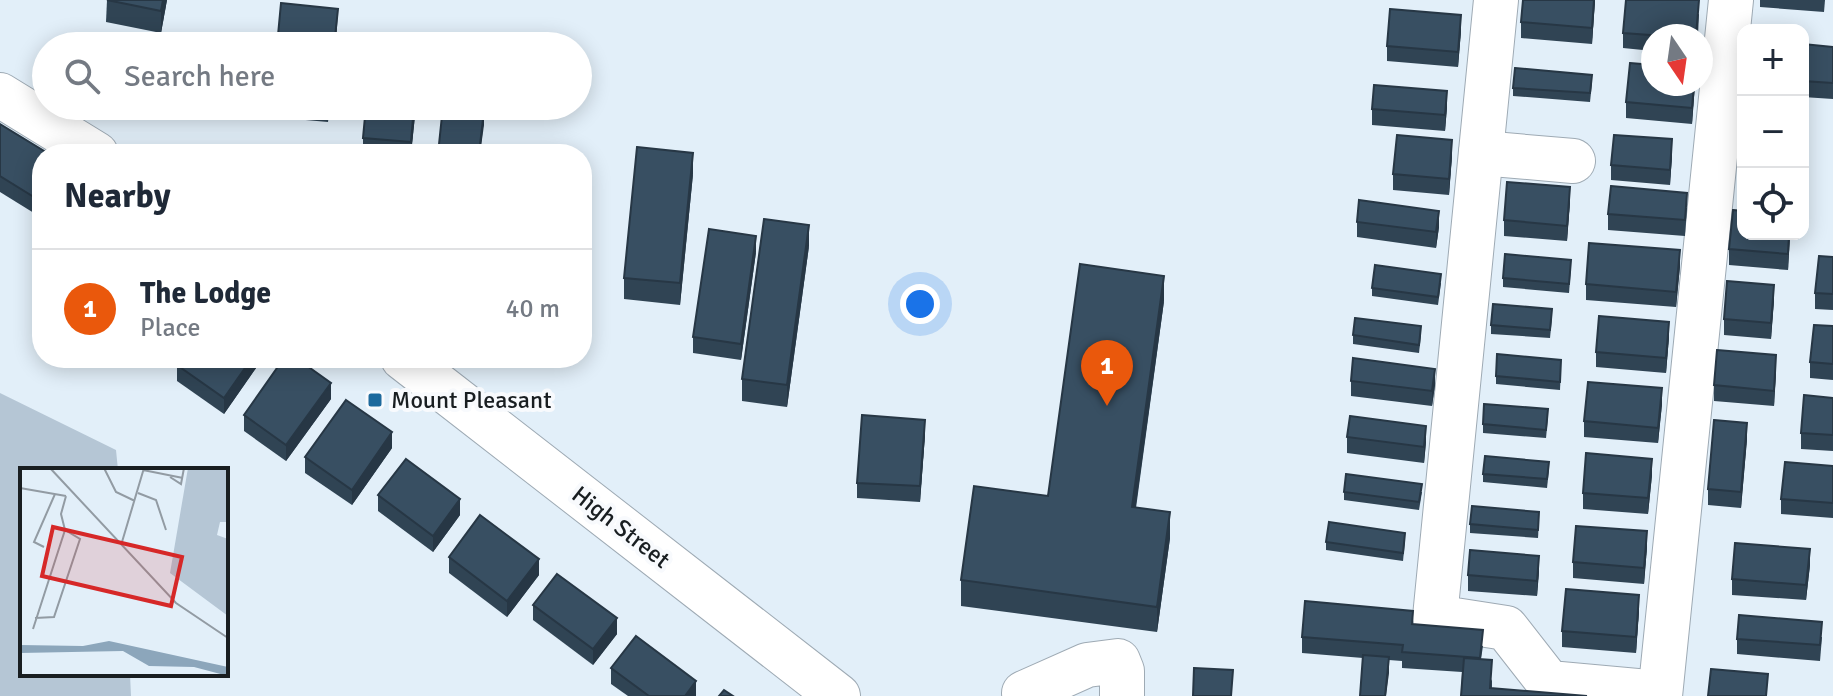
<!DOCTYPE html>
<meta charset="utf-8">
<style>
body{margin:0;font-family:Signika,sans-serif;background:#f6f6f7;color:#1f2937}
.controls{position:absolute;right:24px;top:24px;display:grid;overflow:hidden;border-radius:16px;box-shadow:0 4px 20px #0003}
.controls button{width:72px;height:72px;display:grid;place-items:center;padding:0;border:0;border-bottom:2px solid #e0e1e3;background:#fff;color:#1f2937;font:40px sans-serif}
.compass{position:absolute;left:1641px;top:24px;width:72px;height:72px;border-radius:50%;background:#fff;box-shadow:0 4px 20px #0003;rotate:167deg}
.you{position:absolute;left:920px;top:304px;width:28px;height:28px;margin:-20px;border:6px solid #fff;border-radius:50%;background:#1a73e8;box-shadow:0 0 0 12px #1a73e833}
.badge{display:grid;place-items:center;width:52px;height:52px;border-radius:50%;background:#ea580c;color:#fff;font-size:26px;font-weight:700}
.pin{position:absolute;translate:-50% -66px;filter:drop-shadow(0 2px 4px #0008)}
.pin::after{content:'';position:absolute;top:42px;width:28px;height:24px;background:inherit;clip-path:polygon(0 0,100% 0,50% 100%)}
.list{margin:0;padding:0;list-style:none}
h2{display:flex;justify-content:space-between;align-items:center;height:104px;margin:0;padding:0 32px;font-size:34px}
h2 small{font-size:26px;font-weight:400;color:#747a83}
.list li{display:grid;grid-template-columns:52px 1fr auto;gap:24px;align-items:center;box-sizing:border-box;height:120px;padding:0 32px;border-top:2px solid #e0e1e3}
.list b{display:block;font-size:30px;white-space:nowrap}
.list p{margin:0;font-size:26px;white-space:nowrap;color:#747a83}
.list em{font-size:26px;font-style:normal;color:#747a83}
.icon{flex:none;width:44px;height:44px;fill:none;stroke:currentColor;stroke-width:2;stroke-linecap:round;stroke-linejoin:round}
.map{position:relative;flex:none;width:1833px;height:696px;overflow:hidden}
.search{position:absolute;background:#fff;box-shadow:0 4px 20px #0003;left:32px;top:32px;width:560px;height:88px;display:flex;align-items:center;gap:20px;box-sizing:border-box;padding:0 28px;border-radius:44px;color:#747a83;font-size:30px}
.panel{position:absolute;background:#fff;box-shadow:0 4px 20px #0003;left:32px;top:144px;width:560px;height:224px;border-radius:32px}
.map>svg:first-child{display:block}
.garden{fill:#b5c6d5}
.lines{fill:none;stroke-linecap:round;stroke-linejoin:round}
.minor-casing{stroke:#9eaab4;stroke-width:46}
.minor{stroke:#fff;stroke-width:44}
.wall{fill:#304454}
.shaded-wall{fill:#273745}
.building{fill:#384f62;stroke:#273745;stroke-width:2}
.poi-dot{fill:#1e6a9d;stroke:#f8fafd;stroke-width:3}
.labels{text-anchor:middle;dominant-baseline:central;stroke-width:8;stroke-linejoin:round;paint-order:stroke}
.poi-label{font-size:24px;fill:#191e21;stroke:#f8fafd;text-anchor:start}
.street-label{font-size:24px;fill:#191e21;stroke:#f8fafd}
.inset-road{fill:none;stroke:#929ba3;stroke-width:2}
.view{fill:#d62828;fill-opacity:0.15;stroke:#d62828;stroke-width:4}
.inset-edge{fill:none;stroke:#191e21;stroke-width:4}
</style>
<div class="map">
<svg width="1833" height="696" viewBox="0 0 1833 696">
<rect width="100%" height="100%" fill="#e2eff9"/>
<!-- garden -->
<path class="garden" d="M 0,393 L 116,450 L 118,470 L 22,470 L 22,674 L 130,674 L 131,696 L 0,696 Z"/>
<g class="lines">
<!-- minor casing -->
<g class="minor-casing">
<g id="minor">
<path d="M 1496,0 L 1435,617 L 1506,628 L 1549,683 L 1659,693"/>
<path d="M 0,95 L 96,154"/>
<path d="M 1481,153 L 1573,161"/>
<path d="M 403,358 L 838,696"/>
<path d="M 1024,693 L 1087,665 L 1118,661 L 1122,671 L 1122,696"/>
<path d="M 1660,696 L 1731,0"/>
</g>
</g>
<!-- minor -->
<use href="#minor" class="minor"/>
</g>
<!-- wall -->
<g class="wall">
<path d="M 107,0 L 167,0 L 161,33 L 106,22 Z"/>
<path d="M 1595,0 L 1592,44 L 1521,38 L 1521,22 Z"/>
<path d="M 1760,0 L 1825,0 L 1824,12 L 1760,7 Z"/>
<path d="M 1699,14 L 1698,36 L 1653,36 L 1653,51 L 1623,48 L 1623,33 Z"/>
<path d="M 1461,31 L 1458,67 L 1387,61 L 1387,46 Z"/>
<path d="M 1803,44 L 1833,47 L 1833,99 L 1803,97 Z"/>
<path d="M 1592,83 L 1590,102 L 1513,96 L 1513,88 Z"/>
<path d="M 1695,84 L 1692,124 L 1626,118 L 1626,102 Z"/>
<path d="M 272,106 L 330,106 L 328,122 L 272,117 Z"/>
<path d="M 366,106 L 416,106 L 411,154 L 363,154 L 363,138 Z"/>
<path d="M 1447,107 L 1445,131 L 1372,125 L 1372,109 Z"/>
<path d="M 0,124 L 42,154 L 42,218 L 0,192 Z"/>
<path d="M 1743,140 L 1743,189 L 1740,189 L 1740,173 Z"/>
<path d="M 1672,155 L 1670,185 L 1611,180 L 1611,165 Z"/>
<path d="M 1452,156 L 1449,195 L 1393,190 L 1393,174 Z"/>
<path d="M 693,174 L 680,305 L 624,299 L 624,278 Z"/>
<path d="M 1570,202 L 1567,241 L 1504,236 L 1504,220 Z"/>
<path d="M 1687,208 L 1685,236 L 1608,230 L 1608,214 Z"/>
<path d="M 1357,222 L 1439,227 L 1436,248 L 1357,237 Z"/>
<path d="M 1743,234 L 1790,234 L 1788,270 L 1729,265 L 1729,249 Z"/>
<path d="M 809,246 L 787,407 L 742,401 L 742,379 Z"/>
<path d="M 756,252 L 741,360 L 693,353 L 693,337 Z"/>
<path d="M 1833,257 L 1833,310 L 1815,309 L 1815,293 Z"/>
<path d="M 1680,266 L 1676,307 L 1586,300 L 1586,284 Z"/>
<path d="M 1571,268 L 1569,293 L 1503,287 L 1503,278 Z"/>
<path d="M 1441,283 L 1438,305 L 1372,296 L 1372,288 Z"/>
<path d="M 1774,300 L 1771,339 L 1724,335 L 1724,319 Z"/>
<path d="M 1164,301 L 1136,508 L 1170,538 L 1157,632 L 961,606 L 961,580 L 1048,496 Z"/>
<path d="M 1552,318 L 1550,338 L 1491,334 L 1491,325 Z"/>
<path d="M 1833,326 L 1833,380 L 1810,378 L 1810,362 Z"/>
<path d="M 1353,335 L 1421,335 L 1419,353 L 1353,344 Z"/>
<path d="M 1669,337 L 1666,373 L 1596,367 L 1596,352 Z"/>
<path d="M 182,358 L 263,358 L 224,414 L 177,381 L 177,365 Z"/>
<path d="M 1561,368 L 1560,390 L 1496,384 L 1496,376 Z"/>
<path d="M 1776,371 L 1774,406 L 1714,401 L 1714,385 Z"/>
<path d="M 1351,381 L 1435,385 L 1432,406 L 1351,396 Z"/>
<path d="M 1833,398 L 1833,451 L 1801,449 L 1801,433 Z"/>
<path d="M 331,399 L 286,461 L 244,431 L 244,415 Z"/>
<path d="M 1662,404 L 1658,443 L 1584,437 L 1584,421 Z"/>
<path d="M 1548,417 L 1546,438 L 1483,433 L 1483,424 Z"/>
<path d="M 925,435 L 920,502 L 857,498 L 857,483 Z"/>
<path d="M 1347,437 L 1426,442 L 1424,463 L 1347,453 Z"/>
<path d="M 1747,439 L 1741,508 L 1708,505 L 1708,489 Z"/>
<path d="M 392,448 L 352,505 L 305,473 L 305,457 Z"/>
<path d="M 1833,466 L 1833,518 L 1781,514 L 1781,499 Z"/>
<path d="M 1549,470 L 1547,488 L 1483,482 L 1483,474 Z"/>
<path d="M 1652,475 L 1648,514 L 1583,509 L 1583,493 Z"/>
<path d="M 1344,492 L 1422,492 L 1419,510 L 1344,500 Z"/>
<path d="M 378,495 L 460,515 L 433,552 L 378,511 Z"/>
<path d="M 1539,520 L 1538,538 L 1470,533 L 1470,524 Z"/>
<path d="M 1405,541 L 1403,561 L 1326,550 L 1326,542 Z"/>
<path d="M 1647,547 L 1644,584 L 1573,578 L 1573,562 Z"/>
<path d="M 449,557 L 539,575 L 507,617 L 449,573 Z"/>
<path d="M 1810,565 L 1806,600 L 1732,595 L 1732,579 Z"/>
<path d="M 1539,571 L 1537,596 L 1468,591 L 1468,575 Z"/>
<path d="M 533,605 L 617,634 L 593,665 L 533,620 Z"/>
<path d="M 1639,611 L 1636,653 L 1562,647 L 1562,631 Z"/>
<path d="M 1413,624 L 1483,646 L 1481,659 L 1492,681 L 1492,688 L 1461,696 L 1462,672 L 1402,668 L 1402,661 L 1389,660 L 1389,673 L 1363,658 L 1302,653 L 1302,637 Z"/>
<path d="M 1822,637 L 1820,661 L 1737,654 L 1737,639 Z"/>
<path d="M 611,668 L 696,696 L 628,696 L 611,684 Z"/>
</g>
<!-- shaded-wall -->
<g class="shaded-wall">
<path d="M 163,0 L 167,0 L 161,33 L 161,11 Z"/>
<path d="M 1594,0 L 1595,0 L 1592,44 L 1592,28 Z"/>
<path d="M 338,9 L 336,46 L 334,46 Z"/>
<path d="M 1461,15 L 1461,31 L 1458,67 L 1458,52 Z"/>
<path d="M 1694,84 L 1695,84 L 1692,124 L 1692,108 Z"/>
<path d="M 1447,91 L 1447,107 L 1445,131 L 1445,115 Z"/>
<path d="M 414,106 L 416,106 L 411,154 L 411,142 Z"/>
<path d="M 484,110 L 484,125 L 480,154 L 479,154 Z"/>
<path d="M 1672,139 L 1672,155 L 1670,185 L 1670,170 Z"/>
<path d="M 1452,140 L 1452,156 L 1449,195 L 1449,179 Z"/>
<path d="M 693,153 L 693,174 L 680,305 L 680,283 Z"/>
<path d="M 1570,187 L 1570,202 L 1567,241 L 1567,226 Z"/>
<path d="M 1439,211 L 1439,227 L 1436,248 L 1436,232 Z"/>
<path d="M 809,225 L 809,246 L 787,407 L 787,385 Z"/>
<path d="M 1789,234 L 1790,234 L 1788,270 L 1788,254 Z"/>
<path d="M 756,236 L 756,252 L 741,360 L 741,344 Z"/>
<path d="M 1680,250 L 1680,266 L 1676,307 L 1676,292 Z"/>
<path d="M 1164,276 L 1164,301 L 1132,533 L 1132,507 Z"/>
<path d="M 1774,285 L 1774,300 L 1771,339 L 1771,323 Z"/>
<path d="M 1669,322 L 1669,337 L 1666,373 L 1666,358 Z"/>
<path d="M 1776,355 L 1776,371 L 1774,406 L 1774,391 Z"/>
<path d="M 252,358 L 263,358 L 224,414 L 224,398 Z"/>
<path d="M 1435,369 L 1435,385 L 1432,406 L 1432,391 Z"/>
<path d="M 331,383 L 331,399 L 286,461 L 286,445 Z"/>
<path d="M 1662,388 L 1662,404 L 1658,443 L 1658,428 Z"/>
<path d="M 925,420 L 925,435 L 920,502 L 920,486 Z"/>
<path d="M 1747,423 L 1747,439 L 1741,508 L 1741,492 Z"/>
<path d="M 1426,426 L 1426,442 L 1424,463 L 1424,447 Z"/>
<path d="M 392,432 L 392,448 L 352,505 L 352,490 Z"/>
<path d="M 1652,459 L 1652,475 L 1648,514 L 1648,498 Z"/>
<path d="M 460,499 L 460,515 L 433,552 L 433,536 Z"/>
<path d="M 1170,512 L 1170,538 L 1157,632 L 1157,607 Z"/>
<path d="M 1647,531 L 1647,547 L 1644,584 L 1644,568 Z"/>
<path d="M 1810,549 L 1810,565 L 1806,600 L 1806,585 Z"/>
<path d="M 1539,556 L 1539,571 L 1537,596 L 1537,581 Z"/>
<path d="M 539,559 L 539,575 L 507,617 L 507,601 Z"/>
<path d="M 1639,595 L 1639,611 L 1636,653 L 1636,637 Z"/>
<path d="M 617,618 L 617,634 L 593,665 L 593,649 Z"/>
<path d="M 1389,657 L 1389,673 L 1386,696 L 1385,696 Z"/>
<path d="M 696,681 L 696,696 L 685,696 Z"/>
</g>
<!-- building -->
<g class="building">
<path d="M 107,0 L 163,0 L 161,11 Z"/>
<path d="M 1523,0 L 1594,0 L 1592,28 L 1521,22 Z"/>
<path d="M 1626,0 L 1699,0 L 1696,36 L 1664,36 L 1623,33 Z"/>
<path d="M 281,3 L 338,9 L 334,46 L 277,46 Z"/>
<path d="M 1390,9 L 1461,15 L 1458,52 L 1387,46 Z"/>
<path d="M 1803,44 L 1833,47 L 1833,83 L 1803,81 Z"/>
<path d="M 1630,63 L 1653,65 L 1653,84 L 1694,84 L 1692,108 L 1626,102 Z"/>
<path d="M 1515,68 L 1592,75 L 1590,93 L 1513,88 Z"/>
<path d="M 1374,85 L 1447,91 L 1445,115 L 1372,109 Z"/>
<path d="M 366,106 L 414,106 L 411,142 L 363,138 Z"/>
<path d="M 443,106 L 484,110 L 479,154 L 438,154 Z"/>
<path d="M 0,124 L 49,154 L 42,154 L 42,202 L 0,176 Z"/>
<path d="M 1397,135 L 1452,140 L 1449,179 L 1393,174 Z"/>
<path d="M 1614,135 L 1672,139 L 1670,170 L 1611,165 Z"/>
<path d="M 1743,140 L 1743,173 L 1740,173 Z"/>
<path d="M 637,147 L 693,153 L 680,283 L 624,278 Z"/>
<path d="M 1507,182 L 1570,187 L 1567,226 L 1504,220 Z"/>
<path d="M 1611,186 L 1687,193 L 1685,220 L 1608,214 Z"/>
<path d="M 1359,200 L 1439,211 L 1436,232 L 1357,222 Z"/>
<path d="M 1733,210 L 1743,211 L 1743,234 L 1789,234 L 1788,254 L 1729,249 Z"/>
<path d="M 764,219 L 809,225 L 787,385 L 742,379 Z"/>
<path d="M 709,229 L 756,236 L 741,344 L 693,337 Z"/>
<path d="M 1589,243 L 1680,250 L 1676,292 L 1586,284 Z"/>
<path d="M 1505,254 L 1571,260 L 1569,284 L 1503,278 Z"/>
<path d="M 1819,256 L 1833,257 L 1833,294 L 1815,293 Z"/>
<path d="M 1080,264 L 1164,276 L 1132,507 L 1170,512 L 1157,607 L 961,580 L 974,486 L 1048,496 Z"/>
<path d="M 1375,265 L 1441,274 L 1438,297 L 1372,288 Z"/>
<path d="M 1727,281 L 1774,285 L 1771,323 L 1724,319 Z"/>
<path d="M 1493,304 L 1552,309 L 1550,330 L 1491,325 Z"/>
<path d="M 1599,316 L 1669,322 L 1666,358 L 1596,352 Z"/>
<path d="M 1355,318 L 1421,326 L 1419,345 L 1353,335 Z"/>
<path d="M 1814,325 L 1833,326 L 1833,364 L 1810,362 Z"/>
<path d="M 1717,350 L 1776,355 L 1774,391 L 1714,385 Z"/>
<path d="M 1497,354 L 1561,360 L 1560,382 L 1496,376 Z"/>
<path d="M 182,358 L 252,358 L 224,398 L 177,365 Z"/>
<path d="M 284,358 L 296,358 L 331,383 L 286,445 L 244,415 Z"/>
<path d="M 1353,358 L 1435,369 L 1432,391 L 1351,381 Z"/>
<path d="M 1588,382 L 1662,388 L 1658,428 L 1584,421 Z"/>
<path d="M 1804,395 L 1833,398 L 1833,435 L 1801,433 Z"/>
<path d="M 346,400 L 392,432 L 352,490 L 305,457 Z"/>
<path d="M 1484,404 L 1548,409 L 1546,430 L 1483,424 Z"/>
<path d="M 862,415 L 925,420 L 920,486 L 857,483 Z"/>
<path d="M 1350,416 L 1426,426 L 1424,447 L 1347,437 Z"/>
<path d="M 1714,420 L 1747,423 L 1741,492 L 1708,489 Z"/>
<path d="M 1586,453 L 1652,459 L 1648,498 L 1583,493 Z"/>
<path d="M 1485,456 L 1549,462 L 1547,479 L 1483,474 Z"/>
<path d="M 406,459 L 460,499 L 433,536 L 378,495 Z"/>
<path d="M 1785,462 L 1833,466 L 1833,503 L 1781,499 Z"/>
<path d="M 1346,474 L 1422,484 L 1419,502 L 1344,492 Z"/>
<path d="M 1472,506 L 1539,512 L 1538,530 L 1470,524 Z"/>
<path d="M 480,515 L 539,559 L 507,601 L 449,557 Z"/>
<path d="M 1329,522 L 1405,533 L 1403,553 L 1326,542 Z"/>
<path d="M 1576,526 L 1647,531 L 1644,568 L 1573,562 Z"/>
<path d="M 1735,543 L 1810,549 L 1806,585 L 1732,579 Z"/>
<path d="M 1470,550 L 1539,556 L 1537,581 L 1468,575 Z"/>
<path d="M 557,574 L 617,618 L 593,649 L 533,605 Z"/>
<path d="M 1566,589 L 1639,595 L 1636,637 L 1562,631 Z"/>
<path d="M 1305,601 L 1413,611 L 1412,624 L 1483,630 L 1480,658 L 1402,652 L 1403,645 L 1302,637 Z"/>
<path d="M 1739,615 L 1822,622 L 1820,645 L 1737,639 Z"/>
<path d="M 636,636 L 696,681 L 685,696 L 649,696 L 611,668 Z"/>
<path d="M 1363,655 L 1389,657 L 1385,696 L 1360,696 Z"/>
<path d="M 1464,658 L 1492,660 L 1490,688 L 1587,696 L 1461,696 Z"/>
<path d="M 1194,668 L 1233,670 L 1231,696 L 1193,696 Z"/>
<path d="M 1711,669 L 1768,674 L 1766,696 L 1708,696 Z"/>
<path d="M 724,690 L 733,696 L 719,696 Z"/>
</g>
<!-- markers -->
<rect class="poi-dot" x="367" y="392" width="16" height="16" rx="4"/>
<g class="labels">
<!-- poi labels -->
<g class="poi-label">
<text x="391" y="400">Mount Pleasant</text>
</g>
<!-- street labels -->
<g class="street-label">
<text transform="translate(621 527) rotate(38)">High Street</text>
</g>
</g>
<!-- overview -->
<g transform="translate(20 468)">
<rect width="208" height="208" fill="#e2eff9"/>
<path d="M 168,0 L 208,0 L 208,54 L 200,54 L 197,67 L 208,71 L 208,148 L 150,105 Z" fill="#b5c6d5"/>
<path d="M 89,173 L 208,199 L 208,208 L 174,199 L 129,198 L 103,183 L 0,185 L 0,177 L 63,178 Z" fill="#8ca6bb"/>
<path class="inset-road" d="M 30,0 L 156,135 L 208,170M 84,0 L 96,24 L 115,33M 123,2 L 163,10M 150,9 L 161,16 L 164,0M 0,20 L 46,28M 118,25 L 136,32 L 146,62M 102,74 L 124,0M 24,79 L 14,74 L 35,26M 15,150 L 34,149 L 60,71 L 45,62M 13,161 L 45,62 L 41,46 L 46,28"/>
<path class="view" d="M 33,59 L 162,89 L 151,138 L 22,108 Z"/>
<rect width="208" height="208" class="inset-edge"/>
</g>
</svg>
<div class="controls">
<button>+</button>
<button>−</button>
<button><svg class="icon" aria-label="locate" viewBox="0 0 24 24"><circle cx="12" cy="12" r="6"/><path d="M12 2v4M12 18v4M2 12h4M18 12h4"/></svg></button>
</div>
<svg class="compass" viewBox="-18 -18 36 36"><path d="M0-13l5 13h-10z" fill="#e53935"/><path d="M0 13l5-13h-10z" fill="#747a83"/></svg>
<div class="you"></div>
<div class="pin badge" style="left:1107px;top:406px">1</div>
<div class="search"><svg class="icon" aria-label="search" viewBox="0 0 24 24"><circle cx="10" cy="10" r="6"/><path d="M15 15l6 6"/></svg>Search here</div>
<section class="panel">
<h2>Nearby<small></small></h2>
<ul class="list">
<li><span class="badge">1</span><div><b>The Lodge</b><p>Place</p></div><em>40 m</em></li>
</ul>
</section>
</div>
